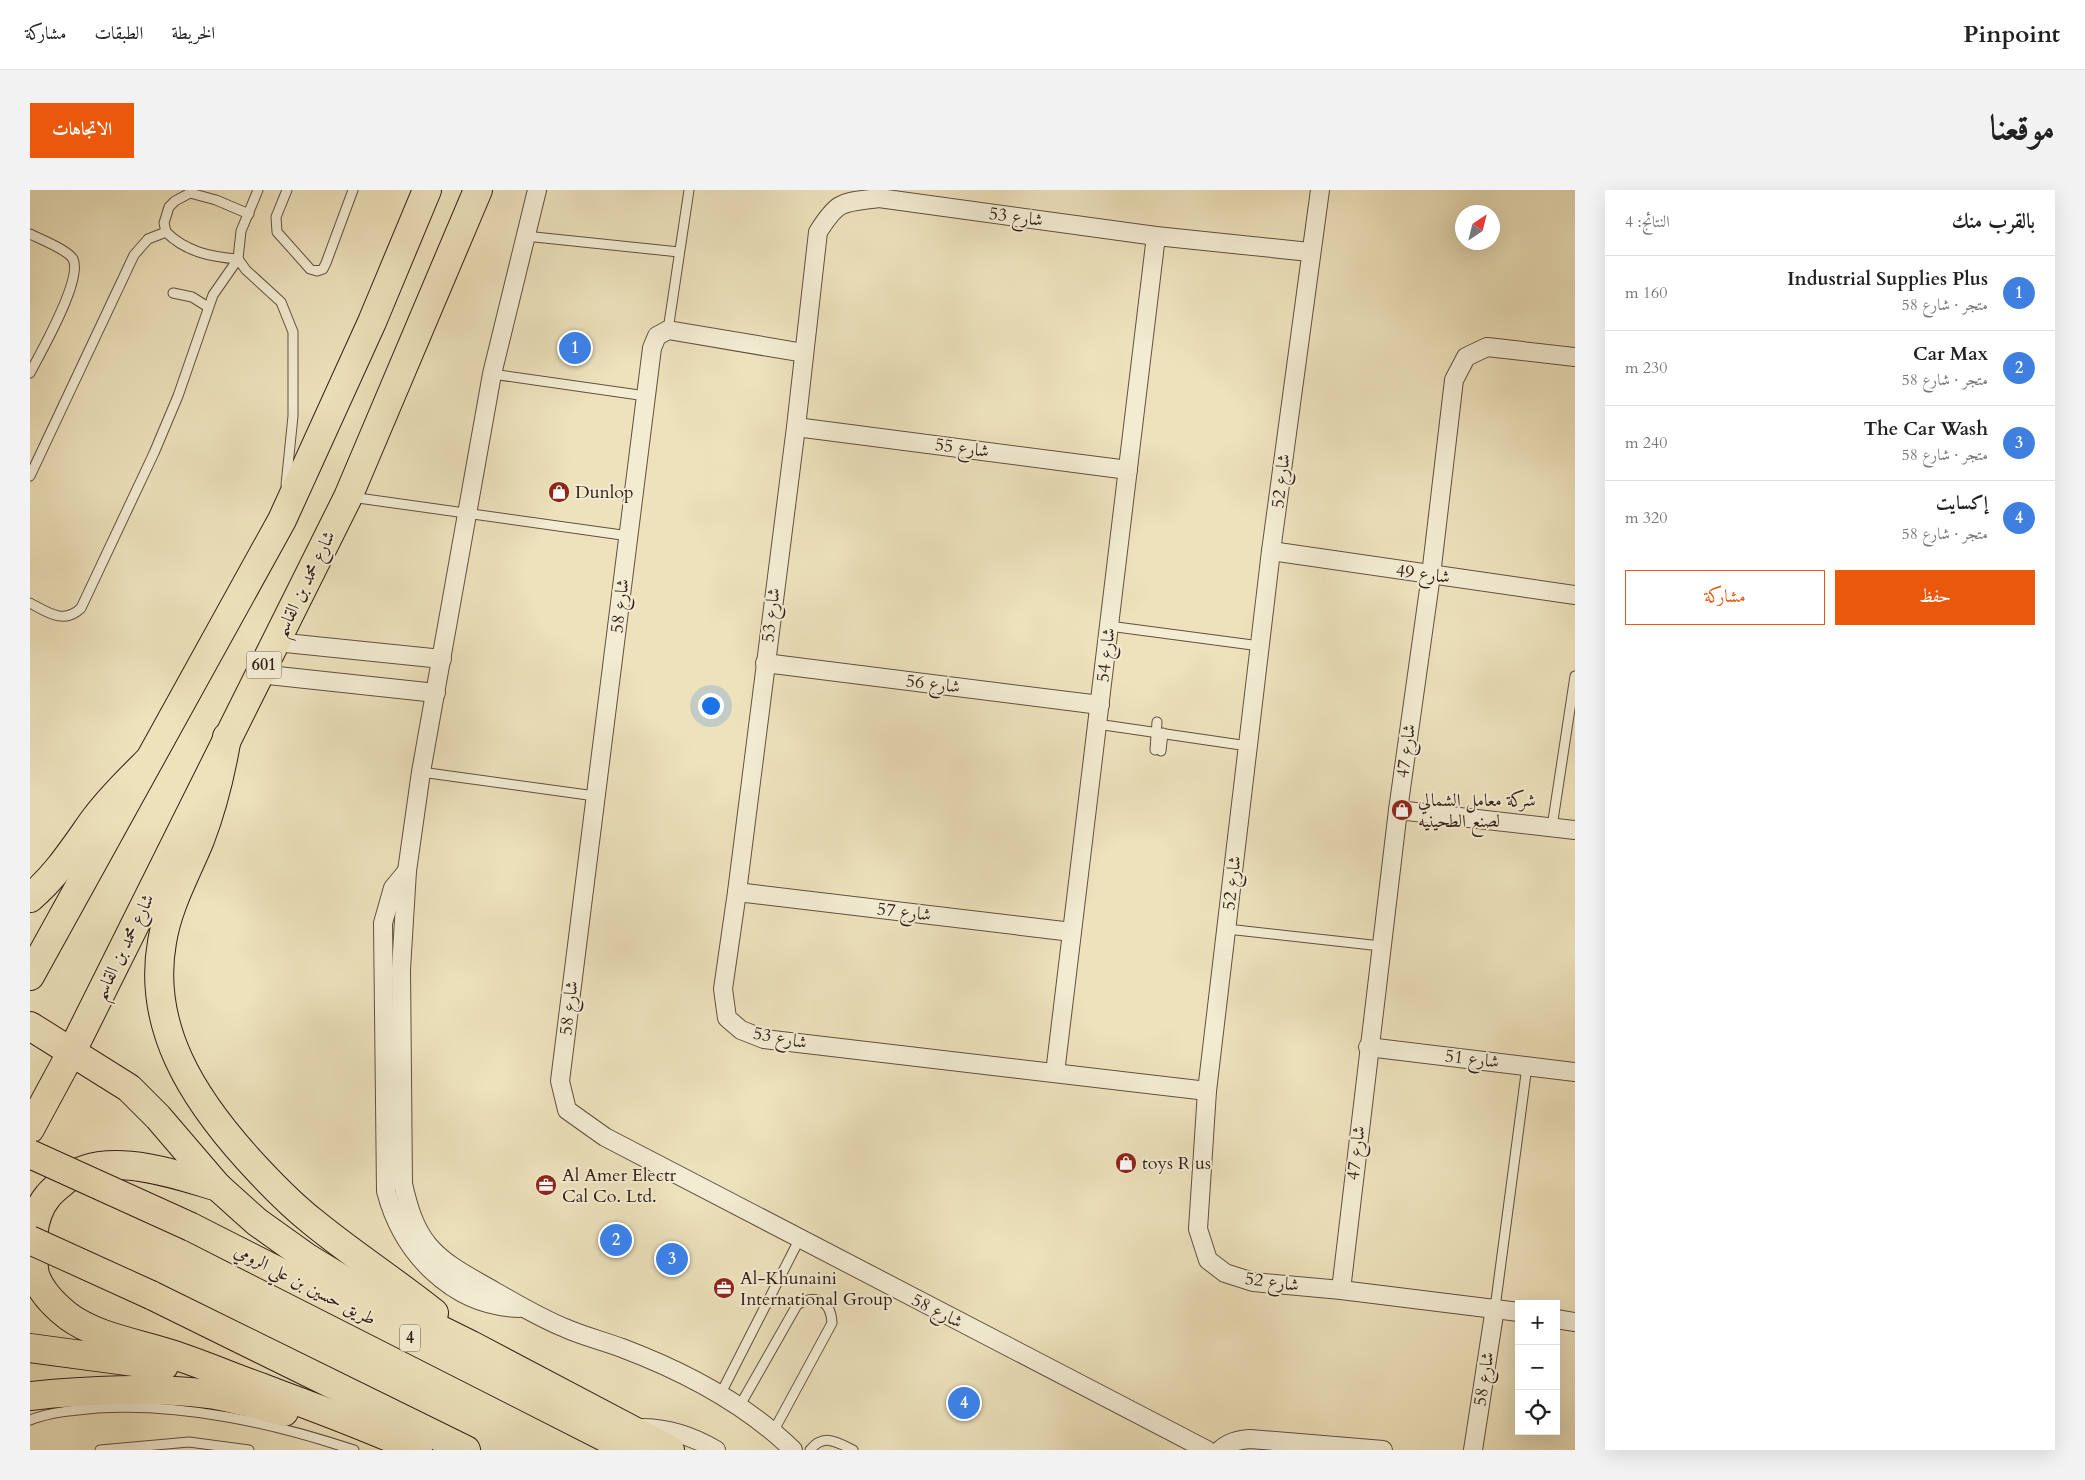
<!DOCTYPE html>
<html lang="ar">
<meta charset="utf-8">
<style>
body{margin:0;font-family:Cardo,Amiri,serif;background:#f2f2f2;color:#222;direction:rtl}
.controls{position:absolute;right:15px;bottom:15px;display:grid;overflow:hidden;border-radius:0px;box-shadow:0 5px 20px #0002}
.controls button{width:45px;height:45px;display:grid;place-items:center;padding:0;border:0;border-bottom:1px solid #e0e0e0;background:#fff;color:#222;font:25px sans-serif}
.compass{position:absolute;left:1425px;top:15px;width:45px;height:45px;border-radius:50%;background:#fff;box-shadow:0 5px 20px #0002;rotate:35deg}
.you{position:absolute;left:680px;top:515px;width:18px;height:18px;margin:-12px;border:4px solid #fff;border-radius:50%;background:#1a73e8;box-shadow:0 0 0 8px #1a73e833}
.badge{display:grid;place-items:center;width:32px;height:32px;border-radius:50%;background:#ea580c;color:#fff;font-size:16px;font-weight:700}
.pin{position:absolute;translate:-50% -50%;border:2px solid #fff;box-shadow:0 1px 5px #0006}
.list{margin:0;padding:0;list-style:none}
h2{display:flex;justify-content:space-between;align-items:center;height:65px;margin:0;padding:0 20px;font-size:21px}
h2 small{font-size:16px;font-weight:400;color:#767676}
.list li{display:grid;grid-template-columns:32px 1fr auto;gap:15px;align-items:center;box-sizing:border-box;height:75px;padding:0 20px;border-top:1px solid #e0e0e0}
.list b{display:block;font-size:19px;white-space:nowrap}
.list p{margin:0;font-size:16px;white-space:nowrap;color:#767676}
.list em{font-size:16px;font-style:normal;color:#767676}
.actions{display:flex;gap:10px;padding:15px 20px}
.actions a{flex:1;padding:11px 0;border:1px solid #ea580c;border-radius:0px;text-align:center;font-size:18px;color:#ea580c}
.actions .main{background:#ea580c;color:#fff}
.icon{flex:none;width:28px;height:28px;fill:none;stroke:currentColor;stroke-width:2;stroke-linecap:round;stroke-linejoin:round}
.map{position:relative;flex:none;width:1545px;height:1260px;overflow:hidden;direction:ltr;border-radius:0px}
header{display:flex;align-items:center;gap:30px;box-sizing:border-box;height:70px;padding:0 25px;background:#fff;border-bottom:1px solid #e0e0e0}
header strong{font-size:24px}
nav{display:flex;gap:28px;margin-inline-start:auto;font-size:18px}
.intro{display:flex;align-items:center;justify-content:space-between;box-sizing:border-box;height:120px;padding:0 30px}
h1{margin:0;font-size:35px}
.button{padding:12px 22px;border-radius:0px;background:#ea580c;color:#fff;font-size:18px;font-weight:700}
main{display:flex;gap:30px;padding:0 30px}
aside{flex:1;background:#fff;border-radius:0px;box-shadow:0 5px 20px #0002}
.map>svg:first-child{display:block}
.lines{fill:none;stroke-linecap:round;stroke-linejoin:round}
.service-casing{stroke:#615040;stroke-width:11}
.minor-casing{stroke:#615040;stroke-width:20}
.primary-casing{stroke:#321f16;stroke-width:30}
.trunk-casing{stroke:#321f16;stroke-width:30}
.service{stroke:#f3ecd3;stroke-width:9}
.minor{stroke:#f3ecd3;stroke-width:18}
.primary{stroke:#ede2bc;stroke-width:28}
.trunk{stroke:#ede2bc;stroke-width:28}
.trunk-bridge-casing{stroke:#321f16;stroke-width:30;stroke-linecap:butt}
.trunk-bridge{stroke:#ede2bc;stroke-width:28}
.labels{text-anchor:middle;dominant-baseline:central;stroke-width:4;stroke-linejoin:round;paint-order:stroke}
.shield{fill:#f3ecd3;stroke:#6c5c4f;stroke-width:1}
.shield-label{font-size:16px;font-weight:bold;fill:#321f16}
.street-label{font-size:18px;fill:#321f16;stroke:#f3ecd3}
.poi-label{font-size:18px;fill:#321f16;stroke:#f3ecd3;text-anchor:start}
</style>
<header>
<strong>Pinpoint</strong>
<nav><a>الخريطة</a><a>الطبقات</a><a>مشاركة</a></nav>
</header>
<div class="intro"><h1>موقعنا</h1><a class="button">الاتجاهات</a></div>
<main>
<aside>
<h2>بالقرب منك<small>النتائج: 4</small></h2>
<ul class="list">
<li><span class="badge" style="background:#3f7fe0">1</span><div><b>Industrial Supplies Plus</b><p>متجر · شارع 58</p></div><em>160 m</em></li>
<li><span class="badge" style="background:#3f7fe0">2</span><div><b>Car Max</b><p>متجر · شارع 58</p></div><em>230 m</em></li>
<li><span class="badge" style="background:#3f7fe0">3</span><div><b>The Car Wash</b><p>متجر · شارع 58</p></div><em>240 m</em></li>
<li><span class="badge" style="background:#3f7fe0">4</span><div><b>إكسايت</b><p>متجر · شارع 58</p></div><em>320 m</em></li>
</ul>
<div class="actions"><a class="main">حفظ</a><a>مشاركة</a></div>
</aside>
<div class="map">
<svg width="1545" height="1260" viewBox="0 0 1545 1260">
<rect width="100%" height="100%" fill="#ede2bc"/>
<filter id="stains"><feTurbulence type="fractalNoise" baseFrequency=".004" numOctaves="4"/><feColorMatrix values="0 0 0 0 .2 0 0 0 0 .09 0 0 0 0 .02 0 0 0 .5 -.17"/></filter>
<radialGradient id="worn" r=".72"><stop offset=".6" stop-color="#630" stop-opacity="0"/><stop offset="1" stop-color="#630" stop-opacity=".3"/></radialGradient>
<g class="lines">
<!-- service casing -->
<g class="service-casing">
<g id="service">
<path d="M 228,0 L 211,41 L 208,69 L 216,80 L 251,112 L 263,142 L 263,226 L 256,295"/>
<path d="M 257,0 L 246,27 L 247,42 L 280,79 L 287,81 L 293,79 L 296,73 L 323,0"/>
<path d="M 0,44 C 10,49 38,60 43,69 C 53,89 11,162 0,183"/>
<path d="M 495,46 L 649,62"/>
<path d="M 208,69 C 181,67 156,62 136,42 L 134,33 L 139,17 L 145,11 L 160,3 L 186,10 L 219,24"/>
<path d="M 143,103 L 162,107 L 178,117"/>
<path d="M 638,140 L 659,0"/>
<path d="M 462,184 L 616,206"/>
<path d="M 0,286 L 104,65 L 118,49 L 136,42"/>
<path d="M 321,307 L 599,346"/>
<path d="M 0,413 C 17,422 34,435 51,418 L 124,263 L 148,206 L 183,105 L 208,69"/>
<path d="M 1079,436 L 1230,456"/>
<path d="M 1067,534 L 1218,556"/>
<path d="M 1125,560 L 1127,532"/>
<path d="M 1131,561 L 1133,543"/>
<path d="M 391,582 L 565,606"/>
<path d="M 1522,637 L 1545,486"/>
<path d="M 1197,739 L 1351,756"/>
<path d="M 1465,1118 L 1497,876"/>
<path d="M 690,1205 L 769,1050"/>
<path d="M 709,1217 L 767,1115 C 786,1103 801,1111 802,1133 L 743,1242"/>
<path d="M 0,1230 C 21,1222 45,1220 67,1218 C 155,1213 242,1233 324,1260"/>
<path d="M 70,1260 L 159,1252 L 219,1260"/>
<path d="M 780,1260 C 794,1243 807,1252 823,1260"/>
</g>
</g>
<!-- minor casing -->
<g class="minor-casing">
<g id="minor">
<path d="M 507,0 L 462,184 L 391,582 L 377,681 L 371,779 L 373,994 C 378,1016 384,1038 399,1056 C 416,1076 442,1088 464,1101 C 487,1114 510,1128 535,1138 C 553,1146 573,1151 592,1158 C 653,1181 716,1214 763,1260"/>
<path d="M 1290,0 L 1241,361 L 1177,901 L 1168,1039 L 1178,1070 L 1195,1083 L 1223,1092 L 1311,1100 L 1489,1122"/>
<path d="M 774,163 L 638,140 L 627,146 L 622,158 L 530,891 L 537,920 L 575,947 L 1177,1260"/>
<path d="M 766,237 L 1098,280"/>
<path d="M 1241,361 L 1545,405"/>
<path d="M 246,452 L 412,469"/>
<path d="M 735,473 L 1070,515"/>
<path d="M 229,484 L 406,503"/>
<path d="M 1368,620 L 1545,640"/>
<path d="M 377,681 L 363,698 L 353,733 L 356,1001 C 372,1063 422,1116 489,1118"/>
<path d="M 707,702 L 1042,742"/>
<path d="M 1338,857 L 1545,882"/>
<path d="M 1025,883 L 1126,46"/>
<path d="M 1177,901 L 734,849 L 711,840 L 697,828 L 693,799 L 707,702 L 766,237 L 788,42 C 809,9 812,13 849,8 L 1126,46 L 1280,62"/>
<path d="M 1311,1100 L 1368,620 L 1401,385 L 1424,190 L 1436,167 L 1457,157 L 1545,167"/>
<path d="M 1526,1129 L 1545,1132"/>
<path d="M 606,1238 C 635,1237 661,1245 686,1260"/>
<path d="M 1190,1260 C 1199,1252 1208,1250 1220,1249 L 1353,1260"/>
<path d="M 1443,1260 L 1465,1118"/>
</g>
</g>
<!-- primary casing -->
<g class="primary-casing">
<g id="primary">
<path d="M 0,786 L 252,330 L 342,132 L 397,0"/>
<path d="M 0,939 L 41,863 L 318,307 L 448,0"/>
</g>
</g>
<!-- trunk casing -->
<g class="trunk-casing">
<g id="trunk">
<path d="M 197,547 C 191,583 183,616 170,650 C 156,684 138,715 132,752 C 117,837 163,908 218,969 C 238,991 259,1013 283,1032 C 322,1064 364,1091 404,1123"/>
<path d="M 0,708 C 27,685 44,658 64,630 C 80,608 100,589 119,570"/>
<path d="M 0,836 L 99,898 L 128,927 L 188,997 L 227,1032 L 276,1067 L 330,1100 L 441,1155 L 640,1260"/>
<path d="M 188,997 C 144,984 71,957 32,993 C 27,997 22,1001 18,1006 C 1,1026 0,1060 5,1085 C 11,1102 24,1115 38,1126 C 66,1147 108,1153 141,1164 C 172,1174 202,1187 233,1198 C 285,1218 337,1236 388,1260"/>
<path d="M 161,1037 L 600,1260"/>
<path d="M 121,1105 L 436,1260"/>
<path d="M 0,1158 L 134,1176"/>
<path d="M 0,1206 C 55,1200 125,1197 179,1204 C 204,1207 229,1216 254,1222"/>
</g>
</g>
<!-- service -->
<use href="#service" class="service"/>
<!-- minor -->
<use href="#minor" class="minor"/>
<!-- primary -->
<use href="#primary" class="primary"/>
<!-- trunk -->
<use href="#trunk" class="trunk"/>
<!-- trunk-bridge casing -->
<g class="trunk-bridge-casing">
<g id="trunk-bridge">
<path d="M 0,964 L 161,1037"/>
<path d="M 0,1050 L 121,1105"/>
</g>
</g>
<!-- trunk-bridge -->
<use href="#trunk-bridge" class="trunk-bridge"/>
</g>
<!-- icons -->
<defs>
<g id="shop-disc" transform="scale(1.125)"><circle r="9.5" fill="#8f2418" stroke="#f3ecd3"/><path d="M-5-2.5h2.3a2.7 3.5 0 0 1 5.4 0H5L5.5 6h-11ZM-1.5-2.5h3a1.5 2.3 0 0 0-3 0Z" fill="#fff"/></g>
<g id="office-disc" transform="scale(1.125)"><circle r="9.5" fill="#8f2418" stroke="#f3ecd3"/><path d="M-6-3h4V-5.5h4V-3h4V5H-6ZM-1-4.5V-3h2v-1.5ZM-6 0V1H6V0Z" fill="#fff"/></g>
</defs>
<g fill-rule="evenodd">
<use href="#shop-disc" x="529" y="302"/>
<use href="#shop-disc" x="1372" y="620"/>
<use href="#shop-disc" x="1096" y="973"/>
<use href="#office-disc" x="516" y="995"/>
<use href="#office-disc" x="694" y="1098"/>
</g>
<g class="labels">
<!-- shield labels -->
<g class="shield">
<rect x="216.5" y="461.5" width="35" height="27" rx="4"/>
<rect x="370" y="1134.5" width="20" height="27" rx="4"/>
</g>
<g class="shield-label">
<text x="234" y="475">601</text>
<text x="380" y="1148">4</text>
</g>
<!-- street labels -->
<g class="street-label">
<text transform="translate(986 27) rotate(8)">شارع 53</text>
<text transform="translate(932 258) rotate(8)">شارع 55</text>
<text transform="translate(1251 291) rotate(-83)">شارع 52</text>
<text transform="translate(1393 384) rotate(8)">شارع 49</text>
<text transform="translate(275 394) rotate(-64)">شارع محمد بن القاسم</text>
<text transform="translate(590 416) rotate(-83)">شارع 58</text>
<text transform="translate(741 425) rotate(-83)">شارع 53</text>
<text transform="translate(1076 465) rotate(-83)">شارع 54</text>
<text transform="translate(903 494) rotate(7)">شارع 56</text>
<text transform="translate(1376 561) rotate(-82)">شارع 47</text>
<text transform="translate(1202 693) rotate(-83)">شارع 52</text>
<text transform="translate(874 722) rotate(7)">شارع 57</text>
<text transform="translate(94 757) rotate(-64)">شارع محمد بن القاسم</text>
<text transform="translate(539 818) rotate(-83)">شارع 58</text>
<text transform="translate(750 848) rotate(11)">شارع 53</text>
<text transform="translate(1442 869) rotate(7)">شارع 51</text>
<text transform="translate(1326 963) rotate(-83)">شارع 47</text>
<text transform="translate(1242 1092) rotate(8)">شارع 52</text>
<text transform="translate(275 1095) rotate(27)">طريق حسين بن علي الرومي</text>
<text transform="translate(907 1121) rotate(27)">شارع 58</text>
<text transform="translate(1454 1189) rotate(-81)">شارع 58</text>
</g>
<!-- poi labels -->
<g class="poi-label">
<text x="545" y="302">Dunlop</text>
<text x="1388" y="610">شركة معامل الشمالي<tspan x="1388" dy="21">لصنع الطحينيه</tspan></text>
<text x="1112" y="973">toys R us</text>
<text x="532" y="985">Al Amer Electr<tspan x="532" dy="21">Cal Co. Ltd.</tspan></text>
<text x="710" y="1088">Al-Khunaini<tspan x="710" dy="21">International Group</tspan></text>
</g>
</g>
<rect width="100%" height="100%" filter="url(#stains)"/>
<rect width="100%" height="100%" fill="url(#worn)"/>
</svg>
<div class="controls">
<button>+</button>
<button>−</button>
<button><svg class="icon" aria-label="locate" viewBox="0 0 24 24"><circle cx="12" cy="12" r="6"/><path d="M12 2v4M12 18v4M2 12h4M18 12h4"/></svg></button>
</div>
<svg class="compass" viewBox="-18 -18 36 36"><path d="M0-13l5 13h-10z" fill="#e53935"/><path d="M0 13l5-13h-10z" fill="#767676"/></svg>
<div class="you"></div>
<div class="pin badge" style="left:545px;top:158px;background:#3f7fe0">1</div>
<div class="pin badge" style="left:586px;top:1050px;background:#3f7fe0">2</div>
<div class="pin badge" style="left:642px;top:1069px;background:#3f7fe0">3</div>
<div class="pin badge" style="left:934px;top:1213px;background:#3f7fe0">4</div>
</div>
</main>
